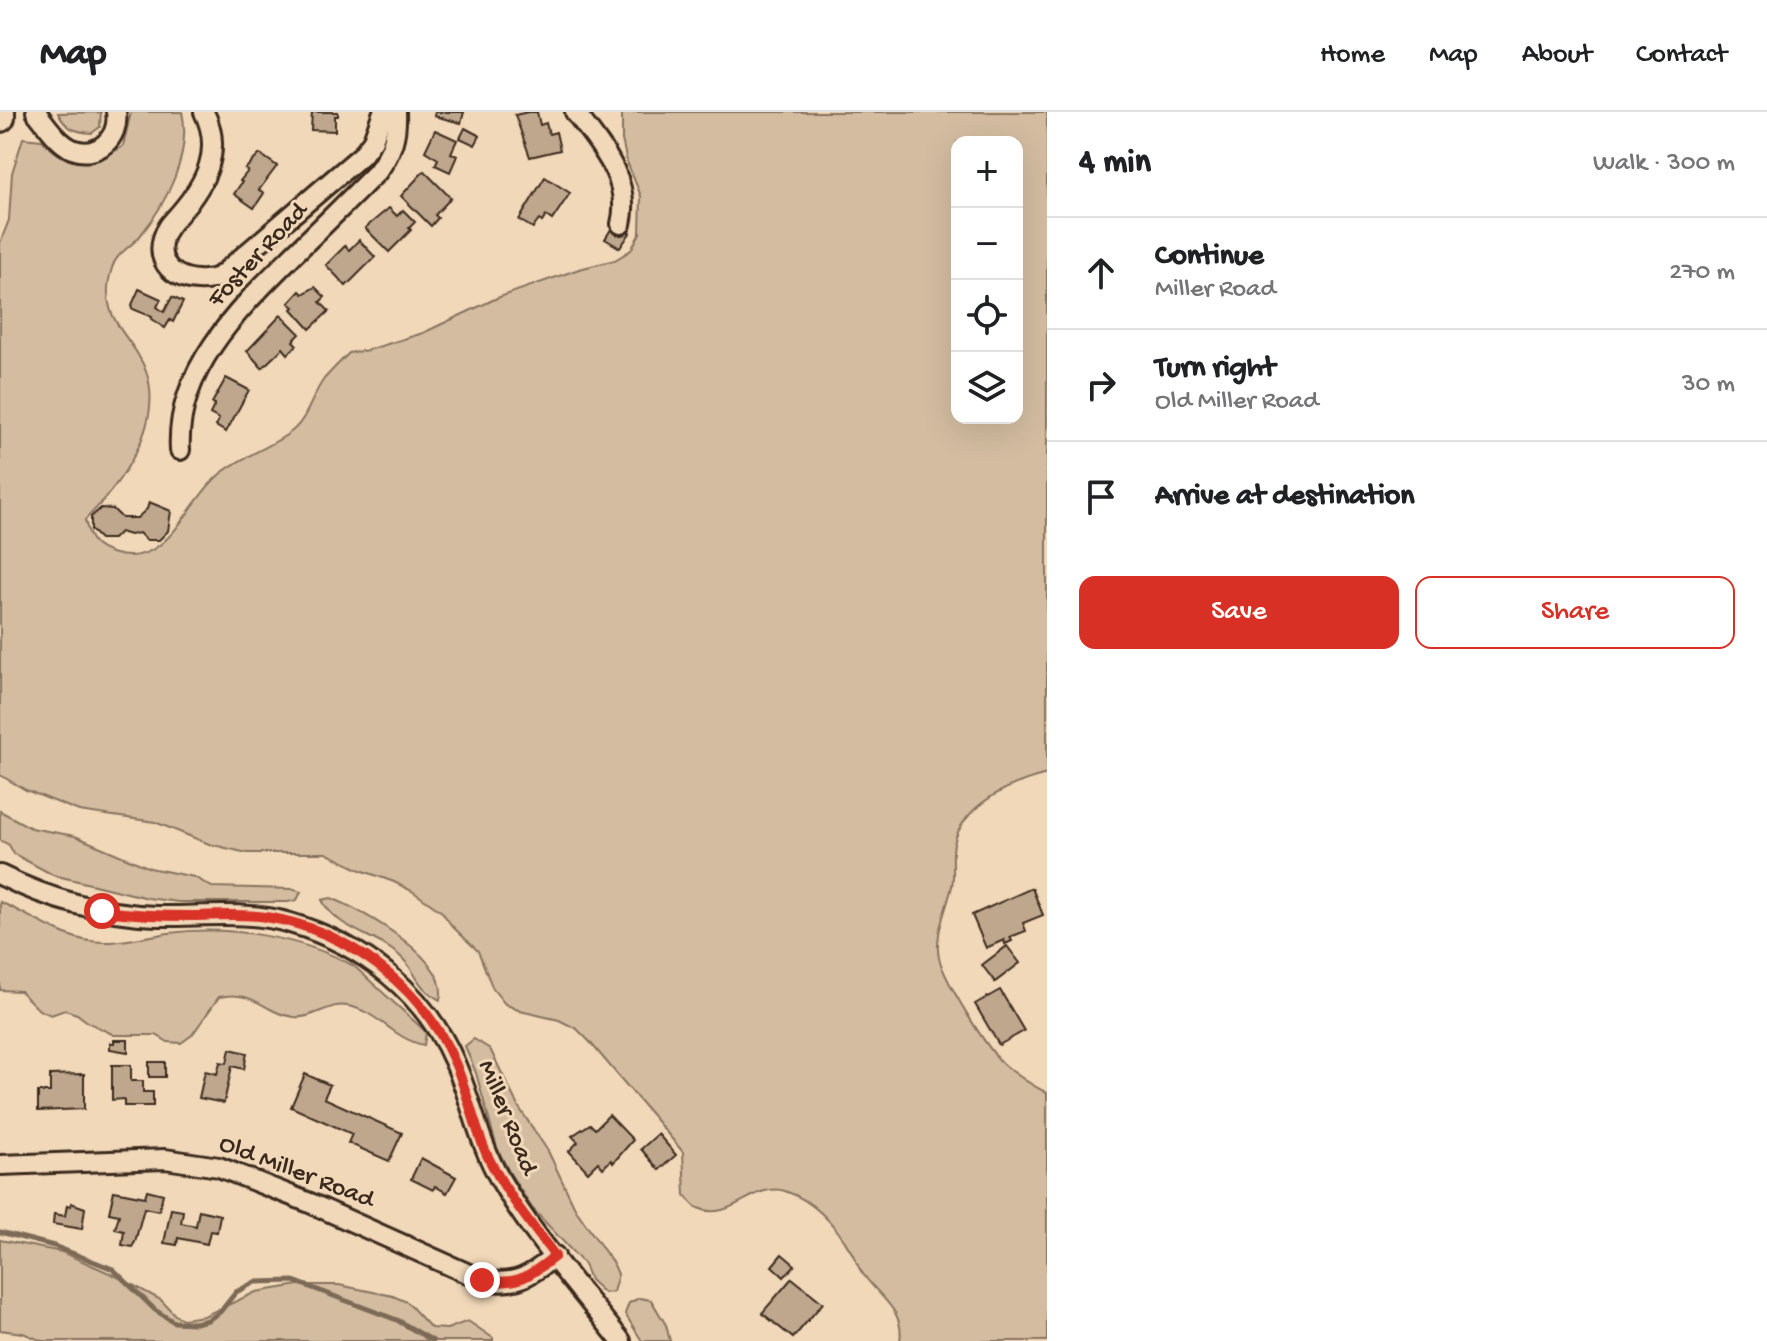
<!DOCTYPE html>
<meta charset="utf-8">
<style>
body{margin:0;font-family:"Gochi Hand",sans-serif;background:#f6f6f6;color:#202124}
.controls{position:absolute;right:24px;top:24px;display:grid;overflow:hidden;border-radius:16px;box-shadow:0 8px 32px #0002}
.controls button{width:72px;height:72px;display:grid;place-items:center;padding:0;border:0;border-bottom:2px solid #e0e0e0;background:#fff;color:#202124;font:40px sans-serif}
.stop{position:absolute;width:24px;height:24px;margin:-18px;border:6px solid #d93025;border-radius:50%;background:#fff}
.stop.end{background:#d93025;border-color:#fff;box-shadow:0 2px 8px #0008}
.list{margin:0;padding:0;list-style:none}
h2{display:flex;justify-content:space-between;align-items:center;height:104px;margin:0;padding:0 32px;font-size:34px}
h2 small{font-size:26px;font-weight:400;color:#757577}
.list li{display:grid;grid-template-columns:52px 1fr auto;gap:24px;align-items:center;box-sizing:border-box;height:112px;padding:0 32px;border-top:2px solid #e0e0e0}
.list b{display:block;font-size:30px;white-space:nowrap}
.list p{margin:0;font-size:26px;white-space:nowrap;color:#757577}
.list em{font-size:26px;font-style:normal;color:#757577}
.actions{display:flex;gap:16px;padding:24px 32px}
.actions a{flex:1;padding:18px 0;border:2px solid #d93025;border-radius:16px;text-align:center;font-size:28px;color:#d93025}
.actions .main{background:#d93025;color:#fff}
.icon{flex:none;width:44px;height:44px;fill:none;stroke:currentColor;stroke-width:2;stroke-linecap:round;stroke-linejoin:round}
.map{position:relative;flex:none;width:1047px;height:1229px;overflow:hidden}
header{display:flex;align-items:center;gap:48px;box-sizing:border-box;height:112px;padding:0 40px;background:#fff;border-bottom:2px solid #e0e0e0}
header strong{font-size:38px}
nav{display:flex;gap:44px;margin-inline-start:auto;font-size:28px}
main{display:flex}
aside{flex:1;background:#fff}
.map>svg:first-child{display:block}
.green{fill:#d3bca0;stroke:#87735f;stroke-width:2;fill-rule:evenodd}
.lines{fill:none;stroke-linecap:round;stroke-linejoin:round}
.stream{stroke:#7c6a56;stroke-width:5}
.building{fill:#bfa78e;stroke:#3b2a1e;stroke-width:2}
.street-casing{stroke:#3b2a1e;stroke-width:24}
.primary-casing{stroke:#3b2a1e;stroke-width:34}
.street{stroke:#f1d8b9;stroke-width:18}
.primary{stroke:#f1d8b9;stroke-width:28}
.route{stroke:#d93025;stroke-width:10}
.labels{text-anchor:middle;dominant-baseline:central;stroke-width:6;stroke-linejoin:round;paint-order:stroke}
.street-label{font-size:26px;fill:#3b2a1e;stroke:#f1d8b9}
</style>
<header>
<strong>Map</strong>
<nav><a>Home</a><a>Map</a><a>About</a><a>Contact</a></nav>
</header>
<main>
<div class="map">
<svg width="1047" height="1229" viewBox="0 0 1047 1229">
<rect width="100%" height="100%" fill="#f1d8b9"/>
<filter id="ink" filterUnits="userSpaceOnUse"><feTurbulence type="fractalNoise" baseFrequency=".0125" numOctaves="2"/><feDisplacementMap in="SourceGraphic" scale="16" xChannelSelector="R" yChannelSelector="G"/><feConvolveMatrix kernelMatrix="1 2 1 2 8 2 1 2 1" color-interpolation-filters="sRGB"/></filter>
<g filter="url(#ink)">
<!-- green -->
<g class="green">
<path d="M 101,0 L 100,15 L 92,21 C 75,20 65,16 58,1 Z"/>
<path d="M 131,0 L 182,0 C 192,42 166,92 140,124 C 131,135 116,141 112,156 C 95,209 134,222 147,262 C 163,315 120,373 85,408 C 90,429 94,436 115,442 C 167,457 187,390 219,363 C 240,345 270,336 292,319 C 308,306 312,283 324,267 C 332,258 341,249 349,241 L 368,238 L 423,221 L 497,186 L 579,157 L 615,148 L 631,138 L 640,121 L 641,84 L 627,50 L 622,28 L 622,0 L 1047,0 L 1047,662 C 1011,671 963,692 954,732 C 951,746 955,761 952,774 C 947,797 934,822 939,846 C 945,869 988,940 1006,954 C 1018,964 1033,974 1047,981 L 1047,1229 L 900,1229 C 905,1198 879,1185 863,1162 C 858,1156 856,1148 852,1141 C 837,1115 815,1089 785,1079 C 754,1069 730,1111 698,1096 C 693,1094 688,1087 685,1083 L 683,1040 L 589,929 L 577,917 L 559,908 L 520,899 L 505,892 L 493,877 L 478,839 L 452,814 L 442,800 L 412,779 L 394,770 L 358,757 L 326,741 L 247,741 L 209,732 L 155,710 L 79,699 L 26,678 L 0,663 L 0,131 L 9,108 L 12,61 L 23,26 L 42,28 C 69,57 91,56 123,34 ZM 957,30 L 1017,30 L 1017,306 L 957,306 Z"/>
<path d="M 0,699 L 31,716 L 75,724 L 150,756 L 194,765 L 212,775 L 292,777 L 301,780 L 297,788 L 288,790 L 178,790 L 148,786 L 53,763 L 14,742 L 9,733 L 0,728 Z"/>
<path d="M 331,786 C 362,798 452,848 440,888 C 416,875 419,864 403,847 C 380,823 337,819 322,788 Z"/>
<path d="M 0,790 C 28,802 54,821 84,828 C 113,834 141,825 169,821 C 229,813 301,825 354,854 L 426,920 L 424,933 C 395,928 377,899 348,894 C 330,890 314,907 294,905 C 263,901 255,877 219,885 L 192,923 L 181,931 L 168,930 L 156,923 L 114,923 L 89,911 L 77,902 L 65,898 L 51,903 L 39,898 L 20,879 L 0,878 Z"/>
<path d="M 474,927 L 490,937 L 518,994 L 548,1039 L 576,1098 L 614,1153 L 618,1162 L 613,1180 L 604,1181 L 590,1168 L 584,1152 L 532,1096 L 509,1060 L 497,1036 L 476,961 L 465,934 Z"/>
<path d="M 0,1128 L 62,1140 L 116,1164 L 161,1188 L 176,1204 L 183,1207 L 204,1204 L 256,1180 L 299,1173 L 339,1173 L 393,1184 L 407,1190 L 431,1216 L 447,1217 L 468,1209 L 493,1226 L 493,1229 L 42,1229 L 23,1221 L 0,1218 Z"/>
<path d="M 639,1186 L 651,1188 L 666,1213 L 670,1229 L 642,1229 L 625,1202 L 629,1191 Z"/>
</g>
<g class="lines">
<!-- stream -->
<path class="stream" d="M 0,1120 L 54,1134 L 113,1157 L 155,1198 L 174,1210 L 195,1211 L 208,1208 L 220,1200 L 236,1180 L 255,1170 L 294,1169 L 397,1208 L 433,1229"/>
</g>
<!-- building -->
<g class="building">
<path d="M 312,0 L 338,0 L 338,4 L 335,4 L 335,19 L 311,18 Z"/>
<path d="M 435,0 L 464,0 L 461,11 L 434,4 Z"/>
<path d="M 528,0 L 537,0 L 540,13 L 546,11 L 549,22 L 556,20 L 560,38 L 530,45 L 515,3 Z"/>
<path d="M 465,16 L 480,24 L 475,33 L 460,26 Z"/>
<path d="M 435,18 L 457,28 L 451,41 L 457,44 L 450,60 L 435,53 L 438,47 L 425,39 Z"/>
<path d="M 260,42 L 277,54 L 259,78 L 264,81 L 254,96 L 234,82 L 242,70 L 240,69 L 248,59 L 245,57 Z"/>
<path d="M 424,59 L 451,86 L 435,103 L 438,106 L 431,114 L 401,84 Z"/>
<path d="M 545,65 L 570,81 L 552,108 L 546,104 L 542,110 L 539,108 L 533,116 L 519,108 Z"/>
<path d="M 389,96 L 397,104 L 403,98 L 415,110 L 409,116 L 411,118 L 389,140 L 365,116 Z"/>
<path d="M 615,111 L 630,121 L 620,136 L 605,127 Z"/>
<path d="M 359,128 L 375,145 L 346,174 L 326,153 L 345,134 L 349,138 Z"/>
<path d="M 315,175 L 325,185 L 320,190 L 329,199 L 310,217 L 292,197 L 294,195 L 289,191 L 300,179 L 303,182 Z"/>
<path d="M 139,177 L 161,187 L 157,195 L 164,200 L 172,185 L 183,190 L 173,210 L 170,208 L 165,216 L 151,207 L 152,205 L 133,197 L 131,195 Z"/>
<path d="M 281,203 L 300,222 L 293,229 L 297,233 L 288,242 L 283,236 L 262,256 L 247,239 Z"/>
<path d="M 226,266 L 249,278 L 226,320 L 216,314 L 219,307 L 210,302 L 215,292 L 212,291 Z"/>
<path d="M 149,390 L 171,399 L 168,419 L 159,428 L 146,428 L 139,421 L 130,423 L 120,420 L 113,427 L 100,427 L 91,418 L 91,405 L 101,396 L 113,397 L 122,406 L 137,406 L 147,397 Z"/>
<path d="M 1032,776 L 1043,803 L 1023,811 L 1026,819 L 1010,825 L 1012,829 L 1005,832 L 1004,828 L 986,836 L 972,803 Z"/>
<path d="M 1007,834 L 1020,851 L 995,870 L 982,853 Z"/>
<path d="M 1000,878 L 1024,919 L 999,933 L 975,892 Z"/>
<path d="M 114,928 L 128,928 L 128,940 L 110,937 L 110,931 L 114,931 Z"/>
<path d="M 230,937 L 247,941 L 244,957 L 232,954 L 224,991 L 199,986 L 205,959 L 217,962 L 220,950 L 227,951 Z"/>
<rect x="149" y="950" width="16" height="15"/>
<path d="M 112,953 L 131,953 L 131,969 L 143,969 L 143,980 L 153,980 L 153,994 L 124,994 L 124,987 L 112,988 Z"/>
<path d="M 84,962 L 84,997 L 38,999 L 38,980 L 50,980 L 50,963 Z"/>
<path d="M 305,962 L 330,973 L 324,986 L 402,1021 L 389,1049 L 348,1031 L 352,1022 L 291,995 Z"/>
<path d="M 609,1003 L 633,1028 L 613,1051 L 611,1048 L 603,1056 L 598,1050 L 588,1060 L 569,1039 L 578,1030 L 572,1024 L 590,1012 L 595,1017 Z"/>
<path d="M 658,1022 L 676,1043 L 659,1058 L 641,1037 Z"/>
<path d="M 421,1046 L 456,1065 L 447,1081 L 435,1074 L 433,1078 L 411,1067 Z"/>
<path d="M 147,1078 L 163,1082 L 159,1099 L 144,1096 L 135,1130 L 132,1135 L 122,1133 L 124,1119 L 115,1117 L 119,1103 L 109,1101 L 114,1079 L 145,1085 Z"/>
<path d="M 71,1091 L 85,1096 L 82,1117 L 53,1112 L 54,1102 L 65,1104 L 67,1093 L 71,1094 Z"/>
<path d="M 171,1097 L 183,1099 L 181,1111 L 196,1114 L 199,1098 L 220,1103 L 217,1120 L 210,1119 L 207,1132 L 178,1126 L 177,1133 L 164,1131 Z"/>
<path d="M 782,1142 L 795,1153 L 784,1165 L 772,1154 Z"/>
<path d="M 792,1166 L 823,1191 L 793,1226 L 762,1201 Z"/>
</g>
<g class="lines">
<!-- street casing -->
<g class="street-casing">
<g id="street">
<path d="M 36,0 C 46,12 57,30 72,37 C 97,47 120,26 116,0"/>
<path d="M 204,0 C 223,38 206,71 180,101 C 174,108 166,115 163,126 C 153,161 192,175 219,165 L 362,43 L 373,28 L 383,0"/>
<path d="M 575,0 C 600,33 632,68 621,112"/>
<path d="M 180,338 C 175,257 242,194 294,142 C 322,115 350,87 377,60 C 392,40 397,24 396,0"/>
<path d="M 0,763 C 50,788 101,802 157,804 C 201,805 247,798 290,811 C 362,832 425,880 455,951 C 472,990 479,1032 501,1069 C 534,1126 580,1177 621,1229"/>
<path d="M 0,1053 L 165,1047 L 219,1055 L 310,1091 L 482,1168 C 515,1174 529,1165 555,1144"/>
</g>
</g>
<!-- primary casing -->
<g class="primary-casing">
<path id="primary" d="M 0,5 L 0,0"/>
</g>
<!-- street -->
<use href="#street" class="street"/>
<!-- primary -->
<use href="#primary" class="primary"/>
</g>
</g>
<g class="lines" filter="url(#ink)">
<!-- route -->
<path class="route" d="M 102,799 C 130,802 158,804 187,804 C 213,804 240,801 266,805 C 348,818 423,875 455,951 C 468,981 474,1014 487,1043 C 505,1080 530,1111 555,1144 C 529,1165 516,1174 482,1168"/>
</g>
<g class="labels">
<!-- street labels -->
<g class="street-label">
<text transform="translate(259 144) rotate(-47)">Foster Road</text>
<text transform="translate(506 1006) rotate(68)">Miller Road</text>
<text transform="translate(296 1061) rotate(21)">Old Miller Road</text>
</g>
</g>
</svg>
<div class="controls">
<button>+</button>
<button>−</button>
<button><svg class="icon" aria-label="locate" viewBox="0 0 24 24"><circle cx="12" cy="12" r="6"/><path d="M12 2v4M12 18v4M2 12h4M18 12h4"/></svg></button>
<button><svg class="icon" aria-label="layers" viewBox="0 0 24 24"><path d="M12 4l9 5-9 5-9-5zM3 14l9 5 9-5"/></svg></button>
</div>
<div class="stop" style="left:102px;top:799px"></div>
<div class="stop end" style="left:482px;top:1168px"></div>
</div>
<aside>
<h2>4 min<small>Walk · 300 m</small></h2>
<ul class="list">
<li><svg class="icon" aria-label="ahead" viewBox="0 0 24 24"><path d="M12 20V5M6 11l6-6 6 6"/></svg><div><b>Continue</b><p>Miller Road</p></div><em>270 m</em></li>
<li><svg class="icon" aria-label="right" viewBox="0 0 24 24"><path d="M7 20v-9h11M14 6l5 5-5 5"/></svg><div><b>Turn right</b><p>Old Miller Road</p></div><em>30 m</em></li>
<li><svg class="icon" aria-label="arrive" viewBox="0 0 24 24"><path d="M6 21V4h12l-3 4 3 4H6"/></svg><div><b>Arrive at destination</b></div></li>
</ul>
<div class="actions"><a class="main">Save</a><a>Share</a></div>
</aside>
</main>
